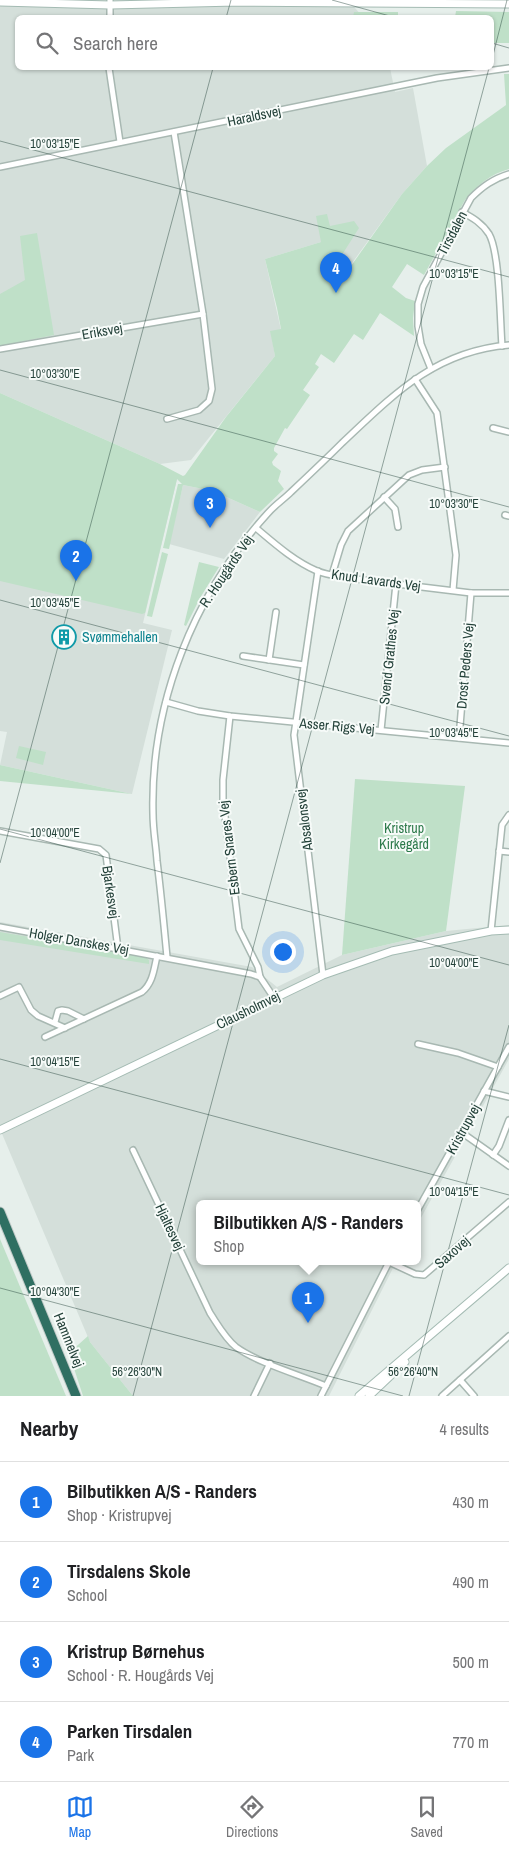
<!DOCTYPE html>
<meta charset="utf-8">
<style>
body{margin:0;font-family:"Archivo Narrow",sans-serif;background:#f2f2f2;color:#202124}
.you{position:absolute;left:282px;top:951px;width:18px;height:18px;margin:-12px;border:4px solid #fff;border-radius:50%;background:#1a73e8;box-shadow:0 0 0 8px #1a73e833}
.badge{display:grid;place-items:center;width:32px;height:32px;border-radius:50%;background:#1a73e8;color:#fff;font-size:16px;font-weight:700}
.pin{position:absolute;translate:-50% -41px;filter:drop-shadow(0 1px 2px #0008)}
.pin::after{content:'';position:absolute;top:26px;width:18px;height:15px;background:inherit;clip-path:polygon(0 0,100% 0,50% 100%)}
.popup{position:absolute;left:196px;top:1200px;width:225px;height:65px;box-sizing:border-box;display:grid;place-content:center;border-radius:8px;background:#fff;filter:drop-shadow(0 1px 4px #0005);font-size:16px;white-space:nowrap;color:#757577}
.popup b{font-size:19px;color:#202124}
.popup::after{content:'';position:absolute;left:50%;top:100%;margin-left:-10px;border:10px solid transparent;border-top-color:#fff}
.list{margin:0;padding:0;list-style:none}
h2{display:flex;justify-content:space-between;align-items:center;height:65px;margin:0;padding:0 20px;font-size:21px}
h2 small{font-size:16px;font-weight:400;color:#757577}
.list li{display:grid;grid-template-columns:32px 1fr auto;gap:15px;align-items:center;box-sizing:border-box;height:80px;padding:0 20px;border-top:1px solid #e0e0e0}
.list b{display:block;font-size:19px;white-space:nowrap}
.list p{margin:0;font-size:16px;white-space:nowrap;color:#757577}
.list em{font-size:16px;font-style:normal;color:#757577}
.icon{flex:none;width:28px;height:28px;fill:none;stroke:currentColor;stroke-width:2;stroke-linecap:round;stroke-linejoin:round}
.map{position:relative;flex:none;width:509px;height:1396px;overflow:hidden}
.search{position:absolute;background:#fff;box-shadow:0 1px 4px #0004;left:15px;right:15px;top:15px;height:55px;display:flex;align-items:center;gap:12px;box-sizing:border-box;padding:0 18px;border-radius:8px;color:#757577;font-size:19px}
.sheet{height:385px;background:#fff}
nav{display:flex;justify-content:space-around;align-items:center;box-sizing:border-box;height:70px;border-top:1px solid #e0e0e0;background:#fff;font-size:14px;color:#757577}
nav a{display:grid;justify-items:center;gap:2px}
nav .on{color:#1a73e8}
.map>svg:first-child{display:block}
.built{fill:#d4dfda}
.green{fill:#bfe0c8}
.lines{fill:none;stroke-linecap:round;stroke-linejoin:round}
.street-casing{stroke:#a8b8b2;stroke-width:8}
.secondary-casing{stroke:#a4bbb3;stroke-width:9}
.highway-casing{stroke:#c2cac8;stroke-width:11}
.street{stroke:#fff;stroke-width:5}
.secondary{stroke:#fff;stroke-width:7}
.highway{stroke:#2f6f62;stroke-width:9}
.ticks{fill:none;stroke:#24423a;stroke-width:1;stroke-opacity:0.45}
.labels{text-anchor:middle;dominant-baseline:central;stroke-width:4;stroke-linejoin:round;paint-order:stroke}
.street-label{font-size:14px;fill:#24423a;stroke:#f7fbf9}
.culture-label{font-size:14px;fill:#0d838f;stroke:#f7fbf9;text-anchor:start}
.park-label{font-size:14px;fill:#2d7a4b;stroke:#f7fbf9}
.ticks-label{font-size:12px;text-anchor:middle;fill:#24423a;stroke:#f7fbf9;stroke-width:4;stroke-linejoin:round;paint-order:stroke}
</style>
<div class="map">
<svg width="509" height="1396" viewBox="0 0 509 1396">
<rect width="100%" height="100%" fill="#e6efeb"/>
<!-- built -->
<g class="built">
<path d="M 0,0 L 348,0 L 363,17 L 18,18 L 18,68 L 390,68 L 395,92 L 413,88 L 427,166 L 402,194 L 339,281 L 331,239 L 265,259 L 281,330 L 271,332 L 275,356 L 191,460 L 160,464 L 0,393 Z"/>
<path d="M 0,404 L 177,479 L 143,623 L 172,630 L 132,794 L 0,765 L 7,732 L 0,731 Z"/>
<path d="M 183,485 L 213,491 L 260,512 L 224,559 L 169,544 Z"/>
<path d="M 0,922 L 252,967 L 277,987 L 342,955 L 446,931 L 509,925 L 509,1059 L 417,1225 L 417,1204 L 199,1204 L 199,1262 L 396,1262 L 329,1396 L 133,1396 L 90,1342 L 0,1129 Z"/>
</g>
<!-- green -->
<g class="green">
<path d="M 456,11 L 509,12 L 509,43 L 492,43 L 492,18 L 455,17 Z"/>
<path d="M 354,12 L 398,12 L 398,17 L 353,17 Z"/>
<path d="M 504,74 L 509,74 L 509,169 C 491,174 477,185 465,200 L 424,275 L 407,264 L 392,287 L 406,298 L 415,301 L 413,318 L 414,336 L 380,313 L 363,340 L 354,334 L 334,363 L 321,354 L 315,364 L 319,367 L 303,390 L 310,395 L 287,429 L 285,428 L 274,448 L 274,451 L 278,454 L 272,462 L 273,465 L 281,471 L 278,481 L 284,489 L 260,512 L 213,491 L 183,485 L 169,549 L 163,548 L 178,484 L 182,484 L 177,479 L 145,613 L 142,614 L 0,581 L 0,393 L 160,464 L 183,476 L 185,475 L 226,417 L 275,356 L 270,331 L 281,329 L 277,308 L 265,259 L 321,242 L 316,216 L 327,214 L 330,226 L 354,221 L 359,228 L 340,258 L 351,266 L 402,194 L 427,166 L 446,148 L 506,105 Z"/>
<path d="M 37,233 L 54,335 L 0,346 L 0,294 L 25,280 L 20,236 Z"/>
<path d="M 162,552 L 168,554 L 152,617 L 147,616 Z"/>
<path d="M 199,562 L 219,567 L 200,598 L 186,626 L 184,625 Z"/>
<path d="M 19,746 L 46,752 L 43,765 L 16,758 Z"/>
<path d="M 0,765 L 132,794 L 0,781 Z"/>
<path d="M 355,779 L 465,786 L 446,931 L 342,955 Z"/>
<path d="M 0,932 L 143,956 L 149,960 L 149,964 L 0,940 Z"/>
<path d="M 0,1239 L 66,1396 L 0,1396 Z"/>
<path d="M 88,1336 L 90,1342 L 133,1396 L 83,1396 L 69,1353 Z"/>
</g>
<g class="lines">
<!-- street casing -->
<g class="street-casing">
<g id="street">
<path d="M 110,18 L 110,0"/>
<path d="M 109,68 L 120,142"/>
<path d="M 0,167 L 437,78 L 509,68"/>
<path d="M 462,212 C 473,218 482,223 489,234 C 500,253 500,321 502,346"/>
<path d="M 0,349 L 203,314"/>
<path d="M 431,369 L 421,344 L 418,326 L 418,304 L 423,287 L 471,198 C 483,186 493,179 509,174"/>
<path d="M 415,379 L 437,413 L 456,555 L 453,590"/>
<path d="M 167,419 L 199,410 L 209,401 L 212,389 L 203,314 L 174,132"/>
<path d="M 493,428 L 509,432"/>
<path d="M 384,497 L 395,509 L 398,527"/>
<path d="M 505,515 L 509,516"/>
<path d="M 256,528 C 275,544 294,561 317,571 C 327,575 338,576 348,578 L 471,593 L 509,593"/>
<path d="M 318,571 L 294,735 L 323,975"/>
<path d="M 332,575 L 341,545 L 348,531 L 409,475 L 422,470 L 445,467"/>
<path d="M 243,656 L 304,665"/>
<path d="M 269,660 L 276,612"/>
<path d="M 166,702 L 198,711 L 230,716 L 509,743"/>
<path d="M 230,716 L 223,780 L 223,800 L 239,929 L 258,967 L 260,977"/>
<path d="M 381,730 L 396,584"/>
<path d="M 459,738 L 471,593"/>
<path d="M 0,831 L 99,849 L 106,855 L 118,949"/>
<path d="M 499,851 L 509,852"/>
<path d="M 0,927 L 251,974 L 260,977 L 274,998"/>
<path d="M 491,931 L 502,825 L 509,815"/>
<path d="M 167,957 C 164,925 161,893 157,861 C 156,845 153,830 153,814 C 150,703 194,594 268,513 C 275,505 284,499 291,492 C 308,476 325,460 342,443 C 393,395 435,351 509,345"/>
<path d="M 0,996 L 19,987 L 31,1010 L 38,1016 L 65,1028"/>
<path d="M 55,1022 L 58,1011 L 62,1010 L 68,1011 L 84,1019"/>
<path d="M 45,1037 L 142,992 C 153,983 154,969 157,956"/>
<path d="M 418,1044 L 458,1053 L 498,1067"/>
<path d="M 484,1091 L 509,1097"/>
<path d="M 461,1132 L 509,1166"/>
<path d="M 133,1150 L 210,1313 C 218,1325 225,1338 236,1347 C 258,1363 300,1375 326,1386"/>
<path d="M 493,1155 L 499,1146 L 509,1120"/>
<path d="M 417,1211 L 509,1047"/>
<path d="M 389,1262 L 415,1274 L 424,1275 L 509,1202"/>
<path d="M 460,1380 L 474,1396"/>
<path d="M 254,1396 L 270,1363"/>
<path d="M 321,1396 L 389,1262"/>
<path d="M 442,1396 L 509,1336"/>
</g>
</g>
<!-- secondary casing -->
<g class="secondary-casing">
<g id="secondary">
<path d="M 0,2 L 110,5 L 236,2 L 509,4"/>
<path d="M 0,1130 L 323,975 L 392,951 L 491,931 L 509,930"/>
<path d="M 359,1396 L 509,1268"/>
<path d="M 369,1396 L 405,1362"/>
</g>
</g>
<!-- highway casing -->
<g class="highway-casing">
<path id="highway" d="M 0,1212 L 76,1396"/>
</g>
<!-- street -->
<use href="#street" class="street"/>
<!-- secondary -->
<use href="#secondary" class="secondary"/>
<!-- highway -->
<use href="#highway" class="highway"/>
</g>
<!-- ticks -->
<path class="ticks" d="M 332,0 L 397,18M 226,18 L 231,0M 492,43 L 509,48M 492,59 L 507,0M 0,141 L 509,277M 0,370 L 509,507M 0,600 L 509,736M 0,829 L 509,965M 0,863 L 213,68M 0,1059 L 509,1195M 0,1288 L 403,1396M 133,1396 L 489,68M 409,1396 L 509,1025"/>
<!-- icons -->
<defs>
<g id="building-ring" transform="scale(1.25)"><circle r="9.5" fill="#f7fbf9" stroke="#0f9aa8" stroke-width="1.5"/><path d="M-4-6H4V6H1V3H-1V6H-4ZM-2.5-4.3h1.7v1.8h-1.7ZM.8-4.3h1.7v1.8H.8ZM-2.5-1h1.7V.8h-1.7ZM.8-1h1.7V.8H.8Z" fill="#0f9aa8"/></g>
</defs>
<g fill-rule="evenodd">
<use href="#building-ring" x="64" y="637"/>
</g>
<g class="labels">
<!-- street labels -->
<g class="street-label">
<text transform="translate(254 116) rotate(-12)">Haraldsvej</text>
<text transform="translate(452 233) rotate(-62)">Tirsdalen</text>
<text transform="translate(102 331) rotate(-10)">Eriksvej</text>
<text transform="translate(226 571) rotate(-56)">R. Hougårds Vej</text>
<text transform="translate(376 580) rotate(8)">Knud Lavards Vej</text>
<text transform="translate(389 657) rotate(-84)">Svend Grathes Vej</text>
<text transform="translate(465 666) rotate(-85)">Drost Peders Vej</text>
<text transform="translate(337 726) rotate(5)">Asser Rigs Vej</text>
<text transform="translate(304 820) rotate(-97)">Absalonsvej</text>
<text transform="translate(229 848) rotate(-97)">Esbern Snares Vej</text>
<text transform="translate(111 892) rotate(82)">Bjarkesvej</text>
<text transform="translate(79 941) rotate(10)">Holger Danskes Vej</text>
<text transform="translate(248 1010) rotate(-26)">Clausholmvej</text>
<text transform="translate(463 1129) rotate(-61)">Kristrupvej</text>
<text transform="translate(170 1227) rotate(65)">Hjaltesvej</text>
<text transform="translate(452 1252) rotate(-41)">Saxovej</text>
<text transform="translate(69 1340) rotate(68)">Hammelvej</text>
</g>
<!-- culture labels -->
<g class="culture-label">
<text x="82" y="637">Svømmehallen</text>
</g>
<!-- park labels -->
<g class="park-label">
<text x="404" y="828">Kristrup<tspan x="404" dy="16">Kirkegård</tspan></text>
</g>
</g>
<g class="ticks-label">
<text x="55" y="148">10°03'15"E</text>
<text x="454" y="278">10°03'15"E</text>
<text x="55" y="378">10°03'30"E</text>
<text x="454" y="508">10°03'30"E</text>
<text x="55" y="607">10°03'45"E</text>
<text x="454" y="737">10°03'45"E</text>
<text x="55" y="837">10°04'00"E</text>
<text x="454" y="967">10°04'00"E</text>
<text x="55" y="1066">10°04'15"E</text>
<text x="454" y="1196">10°04'15"E</text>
<text x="55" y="1296">10°04'30"E</text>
<text x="137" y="1376">56°26'30"N</text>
<text x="413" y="1376">56°26'40"N</text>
</g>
</svg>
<div class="you"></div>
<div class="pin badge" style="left:308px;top:1323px">1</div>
<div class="popup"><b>Bilbutikken A/S - Randers</b>Shop</div>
<div class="pin badge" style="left:76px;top:581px">2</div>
<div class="pin badge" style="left:210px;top:528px">3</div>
<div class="pin badge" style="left:336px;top:293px">4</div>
<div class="search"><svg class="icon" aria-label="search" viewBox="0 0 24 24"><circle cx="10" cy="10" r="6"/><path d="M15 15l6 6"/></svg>Search here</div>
</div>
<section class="sheet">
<h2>Nearby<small>4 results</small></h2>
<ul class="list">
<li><span class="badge">1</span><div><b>Bilbutikken A/S - Randers</b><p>Shop · Kristrupvej</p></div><em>430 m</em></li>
<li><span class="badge">2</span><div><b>Tirsdalens Skole</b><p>School</p></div><em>490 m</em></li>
<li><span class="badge">3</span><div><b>Kristrup Børnehus</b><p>School · R. Hougårds Vej</p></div><em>500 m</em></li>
<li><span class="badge">4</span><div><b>Parken Tirsdalen</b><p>Park</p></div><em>770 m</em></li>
</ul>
</section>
<nav>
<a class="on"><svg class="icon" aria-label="map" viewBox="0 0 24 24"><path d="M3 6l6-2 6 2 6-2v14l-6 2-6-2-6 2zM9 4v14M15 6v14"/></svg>Map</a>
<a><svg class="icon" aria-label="directions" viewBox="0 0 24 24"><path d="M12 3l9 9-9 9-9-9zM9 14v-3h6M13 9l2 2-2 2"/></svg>Directions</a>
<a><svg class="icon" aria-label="saved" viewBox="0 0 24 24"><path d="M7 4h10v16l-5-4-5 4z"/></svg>Saved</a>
</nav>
